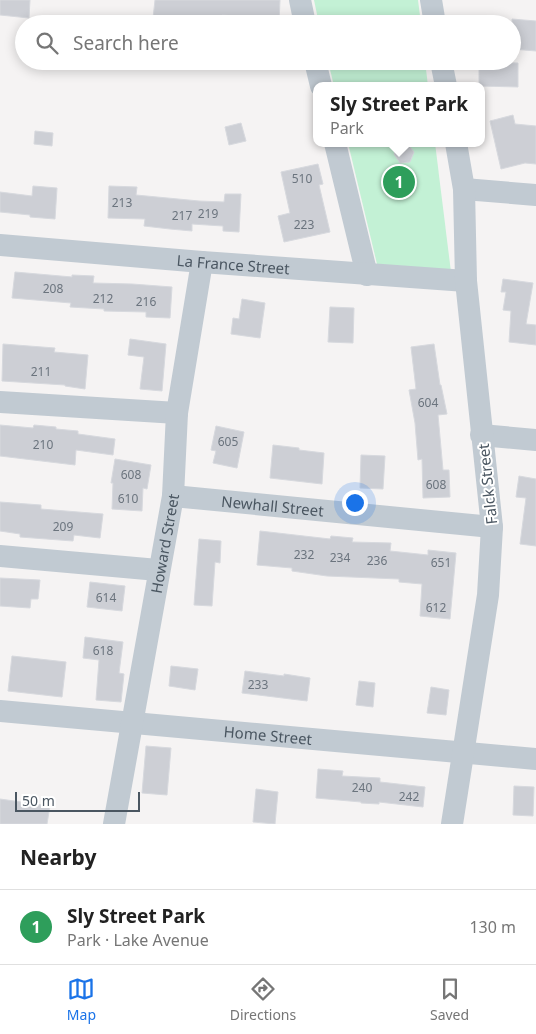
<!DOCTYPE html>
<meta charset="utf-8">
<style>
body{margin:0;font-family:"Noto Sans",sans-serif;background:#f2f2f2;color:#222}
.scale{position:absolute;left:15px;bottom:12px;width:125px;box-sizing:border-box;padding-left:5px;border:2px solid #4a5661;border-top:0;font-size:14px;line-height:18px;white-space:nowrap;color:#4a5661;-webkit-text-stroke:4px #fff;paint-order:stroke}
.you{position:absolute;left:354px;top:502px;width:18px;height:18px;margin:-12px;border:4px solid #fff;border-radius:50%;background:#1a73e8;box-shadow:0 0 0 8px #1a73e833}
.badge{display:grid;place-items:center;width:32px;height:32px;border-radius:50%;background:#1a73e8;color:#fff;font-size:16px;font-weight:700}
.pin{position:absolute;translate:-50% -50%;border:2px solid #fff;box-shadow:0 1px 5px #0006}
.popup{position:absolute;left:313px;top:82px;width:172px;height:65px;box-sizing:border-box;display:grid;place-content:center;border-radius:10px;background:#fff;filter:drop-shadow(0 1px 4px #0005);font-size:16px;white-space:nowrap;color:#767676}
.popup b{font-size:19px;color:#222}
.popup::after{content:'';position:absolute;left:50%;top:100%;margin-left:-10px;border:10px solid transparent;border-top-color:#fff}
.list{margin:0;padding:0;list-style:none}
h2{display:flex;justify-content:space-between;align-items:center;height:65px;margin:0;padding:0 20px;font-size:21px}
h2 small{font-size:16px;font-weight:400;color:#767676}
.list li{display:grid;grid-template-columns:32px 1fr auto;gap:15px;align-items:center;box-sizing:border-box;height:75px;padding:0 20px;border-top:1px solid #e0e0e0}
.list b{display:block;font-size:19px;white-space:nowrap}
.list p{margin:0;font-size:16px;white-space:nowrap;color:#767676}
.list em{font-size:16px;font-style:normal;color:#767676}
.icon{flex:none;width:28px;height:28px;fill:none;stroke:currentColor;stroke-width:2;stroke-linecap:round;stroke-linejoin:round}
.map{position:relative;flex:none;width:536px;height:824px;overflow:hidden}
.search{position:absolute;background:#fff;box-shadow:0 2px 12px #0003;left:15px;right:15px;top:15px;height:55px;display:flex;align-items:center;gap:12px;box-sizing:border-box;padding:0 18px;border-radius:28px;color:#767676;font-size:19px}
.sheet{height:140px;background:#fff}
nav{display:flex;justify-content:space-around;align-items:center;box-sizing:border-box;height:70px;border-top:1px solid #e0e0e0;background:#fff;font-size:14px;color:#767676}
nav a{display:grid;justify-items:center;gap:2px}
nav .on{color:#1a73e8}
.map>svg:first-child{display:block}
.green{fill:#c3f1d5}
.building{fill:#cdcfd5;stroke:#d7d9de}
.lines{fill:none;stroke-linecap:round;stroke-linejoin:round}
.minor{stroke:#c1cad2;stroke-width:22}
.labels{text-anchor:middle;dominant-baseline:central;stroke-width:4;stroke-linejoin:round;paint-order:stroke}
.number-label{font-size:12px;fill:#6b747e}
.street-label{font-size:15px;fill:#4a5661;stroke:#fff}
</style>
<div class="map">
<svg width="536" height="824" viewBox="0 0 536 824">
<rect width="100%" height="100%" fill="#f5f3f3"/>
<!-- green -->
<g class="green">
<path d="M 314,0 L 418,0 L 421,24 L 319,24 Z"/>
<path d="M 328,61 L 425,61 L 428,86 L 334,86 Z"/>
<path d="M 348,143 L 435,143 L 451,272 L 377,264 Z"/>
</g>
<!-- building -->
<g class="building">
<path d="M 0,0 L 30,0 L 29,18 L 0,15 Z"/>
<path d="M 155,0 L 280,0 L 279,24 L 262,24 L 262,18 L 222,15 L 221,24 L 189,24 L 189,21 L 153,18 Z"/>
<path d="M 512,19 L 536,21 L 536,51 L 512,49 Z"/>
<path d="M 479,62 L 518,63 L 518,87 L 479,86 Z"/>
<path d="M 513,115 L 515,124 L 536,126 L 536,164 L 525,163 L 501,169 L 490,121 Z"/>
<path d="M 241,123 L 246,141 L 229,145 L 225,127 Z"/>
<path d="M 35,131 L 53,133 L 52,146 L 34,144 Z"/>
<path d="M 408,144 L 414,152 L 410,162 L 400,163 L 394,154 L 398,145 Z"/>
<path d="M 318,164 L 323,184 L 319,185 L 330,232 L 284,242 L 278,216 L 290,213 L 281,172 Z"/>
<path d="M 33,186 L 57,188 L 55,219 L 30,217 L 30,215 L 0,212 L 0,192 L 32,196 Z"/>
<path d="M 109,186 L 137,187 L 136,195 L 199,201 L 224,202 L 225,194 L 241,194 L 239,232 L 223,231 L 223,226 L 192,224 L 192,231 L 170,229 L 144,226 L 145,219 L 108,218 Z"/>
<path d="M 15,272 L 72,277 L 72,275 L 94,276 L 93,283 L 132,284 L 172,287 L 170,318 L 146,317 L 146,312 L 104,311 L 104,309 L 70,307 L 71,303 L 12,298 Z"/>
<path d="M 503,279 L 533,283 L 526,324 L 536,325 L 536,345 L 509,342 L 511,311 L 503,310 L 506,292 L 501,292 Z"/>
<path d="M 242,299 L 265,303 L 260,338 L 231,334 L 233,318 L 239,319 Z"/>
<path d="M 330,307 L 354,308 L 353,343 L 328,342 Z"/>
<path d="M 130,339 L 166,344 L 162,391 L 140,389 L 144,357 L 128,355 Z"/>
<path d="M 3,344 L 55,348 L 54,352 L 88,355 L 85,389 L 65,386 L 65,385 L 2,381 Z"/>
<path d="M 434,344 L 440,385 L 441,385 L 447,414 L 438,415 L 443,470 L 449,470 L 450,497 L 423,498 L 422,459 L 418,460 L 415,423 L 409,390 L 416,389 L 411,347 Z"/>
<path d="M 0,425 L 33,428 L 34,425 L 56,427 L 56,429 L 78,431 L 78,434 L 115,439 L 113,455 L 76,450 L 75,465 L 0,456 Z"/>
<path d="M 216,426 L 244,432 L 237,468 L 213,463 L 216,451 L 211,450 Z"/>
<path d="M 273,445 L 299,448 L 299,450 L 324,453 L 322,484 L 270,478 Z"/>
<path d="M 361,455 L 385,456 L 383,489 L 360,488 Z"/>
<path d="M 115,459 L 151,465 L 147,489 L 143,488 L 142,511 L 112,509 L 113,483 L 111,483 Z"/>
<path d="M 519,476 L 536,479 L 536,546 L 520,544 L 526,498 L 516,497 Z"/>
<path d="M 0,502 L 41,505 L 41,509 L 103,514 L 100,538 L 74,535 L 73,541 L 20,537 L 20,534 L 0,531 Z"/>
<path d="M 260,531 L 330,539 L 331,536 L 353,538 L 352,542 L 391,543 L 390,551 L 428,555 L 428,550 L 456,553 L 450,619 L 420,616 L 422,584 L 399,582 L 399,579 L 327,576 L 292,571 L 292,568 L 257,565 Z"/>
<path d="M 199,539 L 221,541 L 220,563 L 215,562 L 212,606 L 194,605 Z"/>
<path d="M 0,578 L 40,580 L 38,599 L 31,599 L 30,608 L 0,606 Z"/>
<path d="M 90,582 L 125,586 L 122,611 L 87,607 Z"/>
<path d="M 85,637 L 123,642 L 119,673 L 124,674 L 121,702 L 96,700 L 99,660 L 83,658 Z"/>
<path d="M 12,656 L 66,662 L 62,697 L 8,691 Z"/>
<path d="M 171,666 L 198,669 L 195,690 L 169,686 Z"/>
<path d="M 245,671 L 284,676 L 284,674 L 310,678 L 307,701 L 242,693 Z"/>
<path d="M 359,681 L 375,683 L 373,707 L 356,705 Z"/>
<path d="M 431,687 L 449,690 L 446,715 L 427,713 Z"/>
<path d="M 146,746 L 171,748 L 167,795 L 142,793 Z"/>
<path d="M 318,769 L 343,771 L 342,776 L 380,778 L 380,782 L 425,787 L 423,807 L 379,802 L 379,804 L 361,803 L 361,802 L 316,798 Z"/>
<path d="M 514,786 L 534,787 L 533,816 L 513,815 Z"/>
<path d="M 256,789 L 278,792 L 275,824 L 253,822 Z"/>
<path d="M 0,799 L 50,806 L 47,824 L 0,824 Z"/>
</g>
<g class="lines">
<!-- minor -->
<g class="minor">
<path d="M 300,0 L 305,24"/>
<path d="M 431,0 L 435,24"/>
<path d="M 315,61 L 321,86"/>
<path d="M 441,61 L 446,86"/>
<path d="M 335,143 L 367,275"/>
<path d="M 464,189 L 536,195"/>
<path id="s1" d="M 0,245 L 202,262 L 466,281"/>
<path d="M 0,402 L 177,413"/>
<path d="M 481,435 L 536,440"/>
<path id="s2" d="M 173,496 L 492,527"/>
<path d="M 0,556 L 158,570"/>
<path id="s3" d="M 0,711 L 536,759"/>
<path id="s4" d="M 114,824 L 173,496 L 177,413 L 202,262"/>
<path d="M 452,824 L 488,595 L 492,527 L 466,281 L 464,189 L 456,143"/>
</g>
</g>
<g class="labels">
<!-- number labels -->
<g class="number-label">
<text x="302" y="178">510</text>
<text x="122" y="202">213</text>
<text x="208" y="213">219</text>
<text x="182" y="215">217</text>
<text x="304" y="224">223</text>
<text x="53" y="288">208</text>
<text x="103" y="298">212</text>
<text x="146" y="301">216</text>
<text x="41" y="371">211</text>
<text x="428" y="402">604</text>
<text x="228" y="441">605</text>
<text x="43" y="444">210</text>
<text x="131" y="474">608</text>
<text x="436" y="484">608</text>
<text x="128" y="498">610</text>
<text x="63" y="526">209</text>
<text x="304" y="554">232</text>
<text x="340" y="557">234</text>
<text x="377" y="560">236</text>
<text x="441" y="562">651</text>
<text x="106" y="597">614</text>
<text x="436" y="607">612</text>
<text x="103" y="650">618</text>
<text x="258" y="684">233</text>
<text x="362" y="787">240</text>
<text x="409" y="796">242</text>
</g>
<!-- street labels -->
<g class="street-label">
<text stroke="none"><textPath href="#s1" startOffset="234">La France Street</textPath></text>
<text transform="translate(487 484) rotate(-96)">Falck Street</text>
<text stroke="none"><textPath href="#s2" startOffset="100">Newhall Street</textPath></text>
<text stroke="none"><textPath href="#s4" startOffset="285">Howard Street</textPath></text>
<text stroke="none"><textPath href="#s3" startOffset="269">Home Street</textPath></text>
</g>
</g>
</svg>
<div class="scale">50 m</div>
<div class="you"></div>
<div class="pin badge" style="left:399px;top:182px;background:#2e9e5b">1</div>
<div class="popup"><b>Sly Street Park</b>Park</div>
<div class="search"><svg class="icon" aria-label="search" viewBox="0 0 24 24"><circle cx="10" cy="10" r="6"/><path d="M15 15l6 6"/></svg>Search here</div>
</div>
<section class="sheet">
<h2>Nearby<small></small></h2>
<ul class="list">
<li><span class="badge" style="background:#2e9e5b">1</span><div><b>Sly Street Park</b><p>Park · Lake Avenue</p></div><em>130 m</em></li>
</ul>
</section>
<nav>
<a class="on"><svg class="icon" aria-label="map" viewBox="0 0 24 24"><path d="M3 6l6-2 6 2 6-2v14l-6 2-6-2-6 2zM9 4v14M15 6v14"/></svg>Map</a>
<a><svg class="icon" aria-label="directions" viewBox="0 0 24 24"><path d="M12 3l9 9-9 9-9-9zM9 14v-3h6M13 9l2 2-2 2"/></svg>Directions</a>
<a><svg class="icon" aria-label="saved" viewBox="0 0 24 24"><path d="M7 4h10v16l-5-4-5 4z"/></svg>Saved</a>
</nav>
